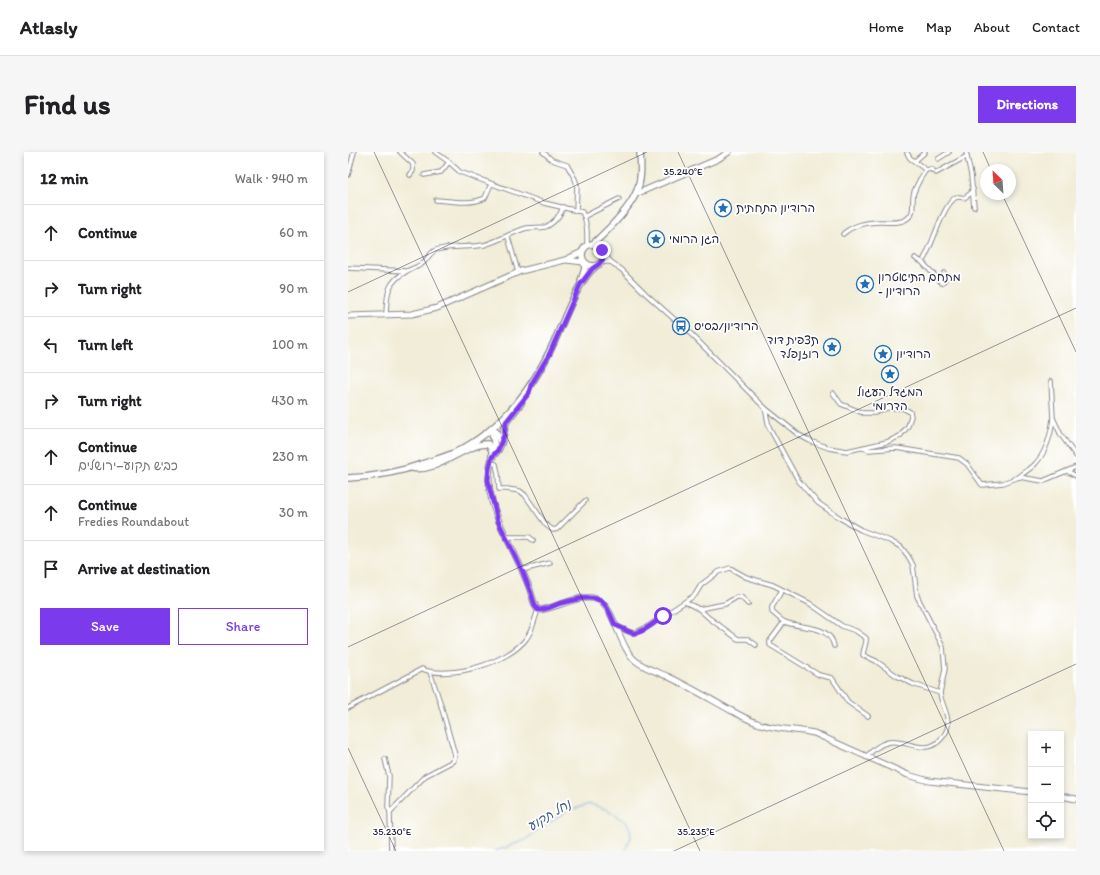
<!DOCTYPE html>
<meta charset="utf-8">
<style>
body{margin:0;font-family:Itim,"Playpen Sans Hebrew",sans-serif;background:#f6f6f6;color:#202124}
.controls{position:absolute;right:12px;bottom:12px;display:grid;overflow:hidden;border-radius:0px;box-shadow:0 2px 6px #0003}
.controls button{width:36px;height:36px;display:grid;place-items:center;padding:0;border:0;border-bottom:1px solid #e0e0e0;background:#fff;color:#202124;font:20px sans-serif}
.compass{position:absolute;left:632px;top:12px;width:36px;height:36px;border-radius:50%;background:#fff;box-shadow:0 2px 6px #0003;rotate:335deg}
.stop{position:absolute;width:12px;height:12px;margin:-9px;border:3px solid #7c3aed;border-radius:50%;background:#fff}
.stop.end{background:#7c3aed;border-color:#fff;box-shadow:0 1px 4px #0008}
.list{margin:0;padding:0;list-style:none}
h2{display:flex;justify-content:space-between;align-items:center;height:52px;margin:0;padding:0 16px;font-size:17px}
h2 small{font-size:13px;font-weight:400;color:#757577}
.list li{display:grid;grid-template-columns:26px 1fr auto;gap:12px;align-items:center;box-sizing:border-box;height:56px;padding:0 16px;border-top:1px solid #e0e0e0}
.list b{display:block;font-size:15px;white-space:nowrap}
.list p{margin:0;font-size:13px;white-space:nowrap;color:#757577}
.list em{font-size:13px;font-style:normal;color:#757577}
.actions{display:flex;gap:8px;padding:12px 16px}
.actions a{flex:1;padding:9px 0;border:1px solid #7c3aed;border-radius:0px;text-align:center;font-size:14px;color:#7c3aed}
.actions .main{background:#7c3aed;color:#fff}
.icon{flex:none;width:22px;height:22px;fill:none;stroke:currentColor;stroke-width:2;stroke-linecap:round;stroke-linejoin:round}
.map{position:relative;flex:none;width:728px;height:699px;overflow:hidden;border-radius:0px}
header{display:flex;align-items:center;gap:24px;box-sizing:border-box;height:56px;padding:0 20px;background:#fff;border-bottom:1px solid #e0e0e0}
header strong{font-size:19px}
nav{display:flex;gap:22px;margin-inline-start:auto;font-size:14px}
.intro{display:flex;align-items:center;justify-content:space-between;box-sizing:border-box;height:96px;padding:0 24px}
h1{margin:0;font-size:28px}
.button{padding:10px 18px;border-radius:0px;background:#7c3aed;color:#fff;font-size:14px;font-weight:700}
main{display:flex;gap:24px;padding:0 24px}
aside{flex:1;background:#fff;border-radius:0px;box-shadow:0 2px 6px #0003}
.map>svg:first-child{display:block}
.lines{fill:none;stroke-linecap:round;stroke-linejoin:round}
.stream{stroke:#6ea4db;stroke-width:1}
.street-casing{stroke:#8a888a;stroke-width:5.5}
.secondary-casing{stroke:#8a888a;stroke-width:7}
.primary-casing{stroke:#8a888a;stroke-width:8}
.street{stroke:#fff;stroke-width:3.5}
.secondary{stroke:#fff;stroke-width:5}
.primary{stroke:#fff;stroke-width:5.5}
.route{stroke:#7c3aed;stroke-width:5}
.ticks{fill:none;stroke:#22223b;stroke-width:1;stroke-opacity:0.45}
.labels{text-anchor:middle;dominant-baseline:central;stroke-width:3.5;stroke-linejoin:round;paint-order:stroke}
.poi-label{font-size:12px;fill:#22223b;stroke:#fff;text-anchor:start}
.water-label{font-size:13px;font-style:italic;fill:#445c83;stroke:#fff}
.ticks-label{font-size:10px;text-anchor:middle;fill:#22223b;stroke:#fff;stroke-width:3.5;stroke-linejoin:round;paint-order:stroke}
</style>
<header>
<strong>Atlasly</strong>
<nav><a>Home</a><a>Map</a><a>About</a><a>Contact</a></nav>
</header>
<div class="intro"><h1>Find us</h1><a class="button">Directions</a></div>
<main>
<aside>
<h2>12 min<small>Walk · 940 m</small></h2>
<ul class="list">
<li><svg class="icon" aria-label="ahead" viewBox="0 0 24 24"><path d="M12 20V5M6 11l6-6 6 6"/></svg><div><b>Continue</b></div><em>60 m</em></li>
<li><svg class="icon" aria-label="right" viewBox="0 0 24 24"><path d="M7 20v-9h11M14 6l5 5-5 5"/></svg><div><b>Turn right</b></div><em>90 m</em></li>
<li><svg class="icon" aria-label="left" viewBox="0 0 24 24"><path d="M17 20v-9H6M10 6l-5 5 5 5"/></svg><div><b>Turn left</b></div><em>100 m</em></li>
<li><svg class="icon" aria-label="right" viewBox="0 0 24 24"><path d="M7 20v-9h11M14 6l5 5-5 5"/></svg><div><b>Turn right</b></div><em>430 m</em></li>
<li><svg class="icon" aria-label="ahead" viewBox="0 0 24 24"><path d="M12 20V5M6 11l6-6 6 6"/></svg><div><b>Continue</b><p>כביש תקוע–ירושלים</p></div><em>230 m</em></li>
<li><svg class="icon" aria-label="ahead" viewBox="0 0 24 24"><path d="M12 20V5M6 11l6-6 6 6"/></svg><div><b>Continue</b><p>Fredies Roundabout</p></div><em>30 m</em></li>
<li><svg class="icon" aria-label="arrive" viewBox="0 0 24 24"><path d="M6 21V4h12l-3 4 3 4H6"/></svg><div><b>Arrive at destination</b></div></li>
</ul>
<div class="actions"><a class="main">Save</a><a>Share</a></div>
</aside>
<div class="map">
<svg width="728" height="699" viewBox="0 0 728 699">
<rect width="100%" height="100%" fill="#fff"/>
<filter id="ink" filterUnits="userSpaceOnUse"><feTurbulence type="fractalNoise" baseFrequency=".025" numOctaves="2"/><feDisplacementMap in="SourceGraphic" scale="8" xChannelSelector="R" yChannelSelector="G"/><feConvolveMatrix kernelMatrix="1 2 1 2 8 2 1 2 1" color-interpolation-filters="sRGB"/></filter>
<filter id="wash" filterUnits="userSpaceOnUse"><feTurbulence type="fractalNoise" baseFrequency=".012" numOctaves="4" result="noise"/><feDisplacementMap in="SourceGraphic" scale="16" xChannelSelector="R" yChannelSelector="G"/><feGaussianBlur stdDeviation="0.9" result="paint"/><feColorMatrix in="noise" values="0 0 0 0 0 0 0 0 0 0 0 0 0 0 0 0 0 1.4 0 .05"/><feComposite in="paint" operator="in"/></filter>
<g filter="url(#wash)">
<rect width="100%" height="100%" fill="#f1edd8"/>
<g class="lines">
<!-- stream -->
<path class="stream" d="M 148,699 L 177,688 L 193,676 L 220,659 L 242,652 L 260,658 L 278,670 L 282,677 L 283,685 L 277,699"/>
</g>
</g>
<g filter="url(#ink)">
<g class="lines">
<!-- street casing -->
<g class="street-casing">
<g id="street">
<path d="M 52,0 L 65,12 L 65,19 L 62,23"/>
<path d="M 87,0 L 101,10 L 112,20 L 196,51 L 234,60 C 240,71 239,82 239,93"/>
<path d="M 195,0 L 204,8 L 219,13 L 227,27 L 229,33 L 228,59"/>
<path d="M 618,0 L 623,23 L 626,55"/>
<path d="M 559,1 L 562,6 L 578,18"/>
<path d="M 590,7 L 601,0"/>
<path d="M 567,9 L 577,0"/>
<path d="M 0,23 L 6,0"/>
<path d="M 76,23 L 93,20 L 101,10"/>
<path d="M 88,48 C 103,49 123,53 137,46 L 143,32"/>
<path d="M 237,64 L 271,47"/>
<path d="M 495,82 C 505,73 519,70 533,70 C 541,70 553,72 560,66 C 568,60 563,49 566,40 C 569,32 573,25 578,18 L 583,17 L 588,21 L 619,4"/>
<path d="M 160,85 L 170,120"/>
<path d="M 255,101 L 263,110 L 274,118 L 298,142 L 344,183 L 417,256 L 451,283 L 462,289 L 481,296 L 499,299 L 539,290 L 552,284 L 560,274 L 563,264 L 562,260 L 555,256 L 539,256 L 527,261 L 515,261 L 493,252 L 485,241"/>
<path d="M 567,106 L 574,110 L 594,131 L 597,127 L 596,121"/>
<path d="M 576,107 C 585,92 594,55 607,46 C 610,44 613,45 616,46 L 622,42 L 625,37"/>
<path d="M 251,112 L 256,110 L 263,110"/>
<path d="M 0,116 L 58,119"/>
<path d="M 38,162 C 39,141 39,130 59,119 C 64,116 71,115 75,111 C 80,107 82,100 88,98 C 103,93 120,96 136,93 C 151,89 164,80 179,76 C 185,75 191,76 197,75 C 205,72 213,63 215,55"/>
<path d="M 703,229 L 705,266 L 713,283 L 728,304"/>
<path d="M 417,256 L 421,275 L 450,328 L 461,341 L 470,351 L 492,366 L 513,378 L 542,389 L 553,395 L 560,404 L 565,413 L 569,444 L 595,495 L 597,517 L 592,541"/>
<path d="M 515,296 L 521,298 L 548,296 L 611,306 L 619,312 L 634,333 L 655,331 L 671,325 L 695,329 L 728,315"/>
<path d="M 142,311 L 148,312 L 150,322 L 151,337 L 159,337 L 172,339 L 177,343 L 198,373 L 205,378 L 209,377 L 237,349"/>
<path d="M 719,319 L 728,324"/>
<path d="M 671,325 C 676,320 683,317 688,311 C 699,299 703,282 705,267"/>
<path d="M 159,385 L 181,385 L 185,388"/>
<path d="M 174,418 L 202,411"/>
<path d="M 434,438 L 424,455 L 424,460 C 428,463 432,468 437,470 C 452,477 482,472 486,494"/>
<path d="M 337,450 L 351,457 L 377,452 L 389,445 L 393,445 L 400,452"/>
<path d="M 351,457 L 361,466 L 390,487 L 400,487 L 408,493"/>
<path d="M 436,470 L 422,489 L 422,493 L 471,523 L 484,526 L 500,550 L 520,564"/>
<path d="M 268,474 L 284,481 L 289,480 L 299,475 L 347,443 L 353,433 L 370,420 L 382,416 L 398,425 L 425,433 L 461,451 L 494,474 L 508,479 L 518,486 C 519,492 515,497 515,503 L 528,509 L 549,524 L 565,532 L 592,541 C 593,551 600,561 600,571 C 600,577 598,582 593,587 C 578,605 559,587 541,590 C 531,592 524,599 518,605"/>
<path d="M 0,556 L 74,517 C 101,528 160,511 178,487 C 185,478 186,468 190,458"/>
<path d="M 37,607 L 41,624 L 40,655 L 42,660"/>
<path d="M 43,699 L 42,660 L 77,624 L 105,609 L 107,603 L 92,550 L 82,520"/>
</g>
</g>
<!-- secondary casing -->
<g class="secondary-casing">
<g id="secondary">
<path d="M 288,42 L 370,7 L 381,0"/>
<path d="M 218,108 L 235,110"/>
<path d="M 0,164 L 64,162 L 89,156 L 173,119 L 217,108 L 234,100"/>
<path d="M 144,305 C 132,348 158,380 174,418 C 177,426 181,433 183,441 C 185,447 186,453 190,458 C 206,458 231,441 248,447 C 268,455 270,495 288,509 C 298,517 310,520 321,525 C 342,535 362,547 382,558 C 392,563 402,569 412,572 C 430,578 448,577 466,581 L 560,623 L 581,629 L 683,640"/>
<path d="M 713,644 L 728,647"/>
</g>
</g>
<!-- primary casing -->
<g class="primary-casing">
<g id="primary">
<circle cx="245" cy="103" r="11"/>
<path d="M 245,92 C 259,79 279,60 287,43 C 294,30 293,14 292,0"/>
<path d="M 233,129 L 237,116 L 236,110"/>
<path d="M 144,277 L 148,280 L 153,291 L 150,298 L 144,305"/>
<path d="M 144,277 C 143,287 149,288 145,301"/>
<path d="M 153,291 L 158,270 L 173,251"/>
<path d="M 64,316 C 91,321 117,291 140,292 L 144,298 L 144,305"/>
<path d="M 0,326 C 27,325 52,320 77,311 C 87,308 97,305 106,301 C 154,278 186,235 207,188 C 216,168 231,126 248,114"/>
</g>
</g>
<!-- street -->
<use href="#street" class="street"/>
<!-- secondary -->
<use href="#secondary" class="secondary"/>
<!-- primary -->
<use href="#primary" class="primary"/>
</g>
</g>
<g class="lines" filter="url(#ink)">
<!-- route -->
<path class="route" d="M 254,98 L 255,107 L 251,112 L 244,117 L 232,133 L 201,203 L 183,233 L 181,241 L 158,270 L 156,283 L 150,298 L 144,305 L 141,317 L 140,328 L 142,338 L 150,369 L 174,418 L 183,441 L 187,454 L 190,458 C 198,458 203,455 210,452 C 222,449 242,442 253,449 C 260,454 264,466 267,473 C 273,475 279,480 285,481 C 293,482 309,469 315,464"/>
</g>
<!-- ticks -->
<path class="ticks" d="M 26,0 L 352,699M 330,0 L 656,699M 635,0 L 643,18M 654,42 L 728,200M 0,140 L 299,0M 0,495 L 728,156M 0,596 L 48,699M 326,699 L 728,512"/>
<!-- icons -->
<defs>
<g id="sight-ring" transform="scale(0.9)"><circle r="9.5" fill="#fff" stroke="#1f6fb2" stroke-width="1.5"/><path d="M0-6L1.8-2.2L6-1.7L2.9 1.2L3.7 5.4L0 3.3L-3.7 5.4L-2.9 1.2L-6-1.7L-1.8-2.2Z" fill="#1f6fb2"/></g>
<g id="bus-ring" transform="scale(0.9)"><circle r="9.5" fill="#fff" stroke="#1f6fb2" stroke-width="1.5"/><path d="M-5-6H5V4H4V6H2V4H-2V6H-4V4H-5ZM-3.5-4V0h7V-4ZM-3.5 1.2v1.5H-2V1.2ZM2 1.2v1.5H3.5V1.2Z" fill="#1f6fb2"/></g>
</defs>
<g fill-rule="evenodd">
<use href="#sight-ring" x="375" y="56"/>
<use href="#sight-ring" x="308" y="87"/>
<use href="#sight-ring" x="517" y="132"/>
<use href="#bus-ring" x="333" y="174"/>
<use href="#sight-ring" x="484" y="195"/>
<use href="#sight-ring" x="535" y="202"/>
<use href="#sight-ring" x="542" y="222"/>
</g>
<g class="labels">
<!-- poi labels -->
<g class="poi-label">
<text x="388" y="56">הרודיון התחתית</text>
<text x="321" y="87">הגן הרומי</text>
<text x="530" y="125">מתחם התיאטרון<tspan x="530" dy="14">- הרודיון</tspan></text>
<text x="346" y="174">הרודיון/בסיס</text>
<text x="471" y="188" text-anchor="end">תצפית דוד<tspan x="471" dy="14">רוזנפלד</tspan></text>
<text x="548" y="202">הרודיון</text>
<text x="542" y="240" text-anchor="middle">המגדל העגול<tspan x="542" dy="14">הדרומי</tspan></text>
</g>
<!-- water labels -->
<g class="water-label">
<text transform="translate(201 663) rotate(-31)">נחל תקוע</text>
</g>
</g>
<g class="ticks-label">
<text x="335" y="23">35.240°E</text>
<text x="348" y="683">35.235°E</text>
<text x="44" y="683">35.230°E</text>
</g>
</svg>
<div class="controls">
<button>+</button>
<button>−</button>
<button><svg class="icon" aria-label="locate" viewBox="0 0 24 24"><circle cx="12" cy="12" r="6"/><path d="M12 2v4M12 18v4M2 12h4M18 12h4"/></svg></button>
</div>
<svg class="compass" viewBox="-18 -18 36 36"><path d="M0-13l5 13h-10z" fill="#e53935"/><path d="M0 13l5-13h-10z" fill="#757577"/></svg>
<div class="stop" style="left:315px;top:464px"></div>
<div class="stop end" style="left:254px;top:98px"></div>
</div>
</main>
